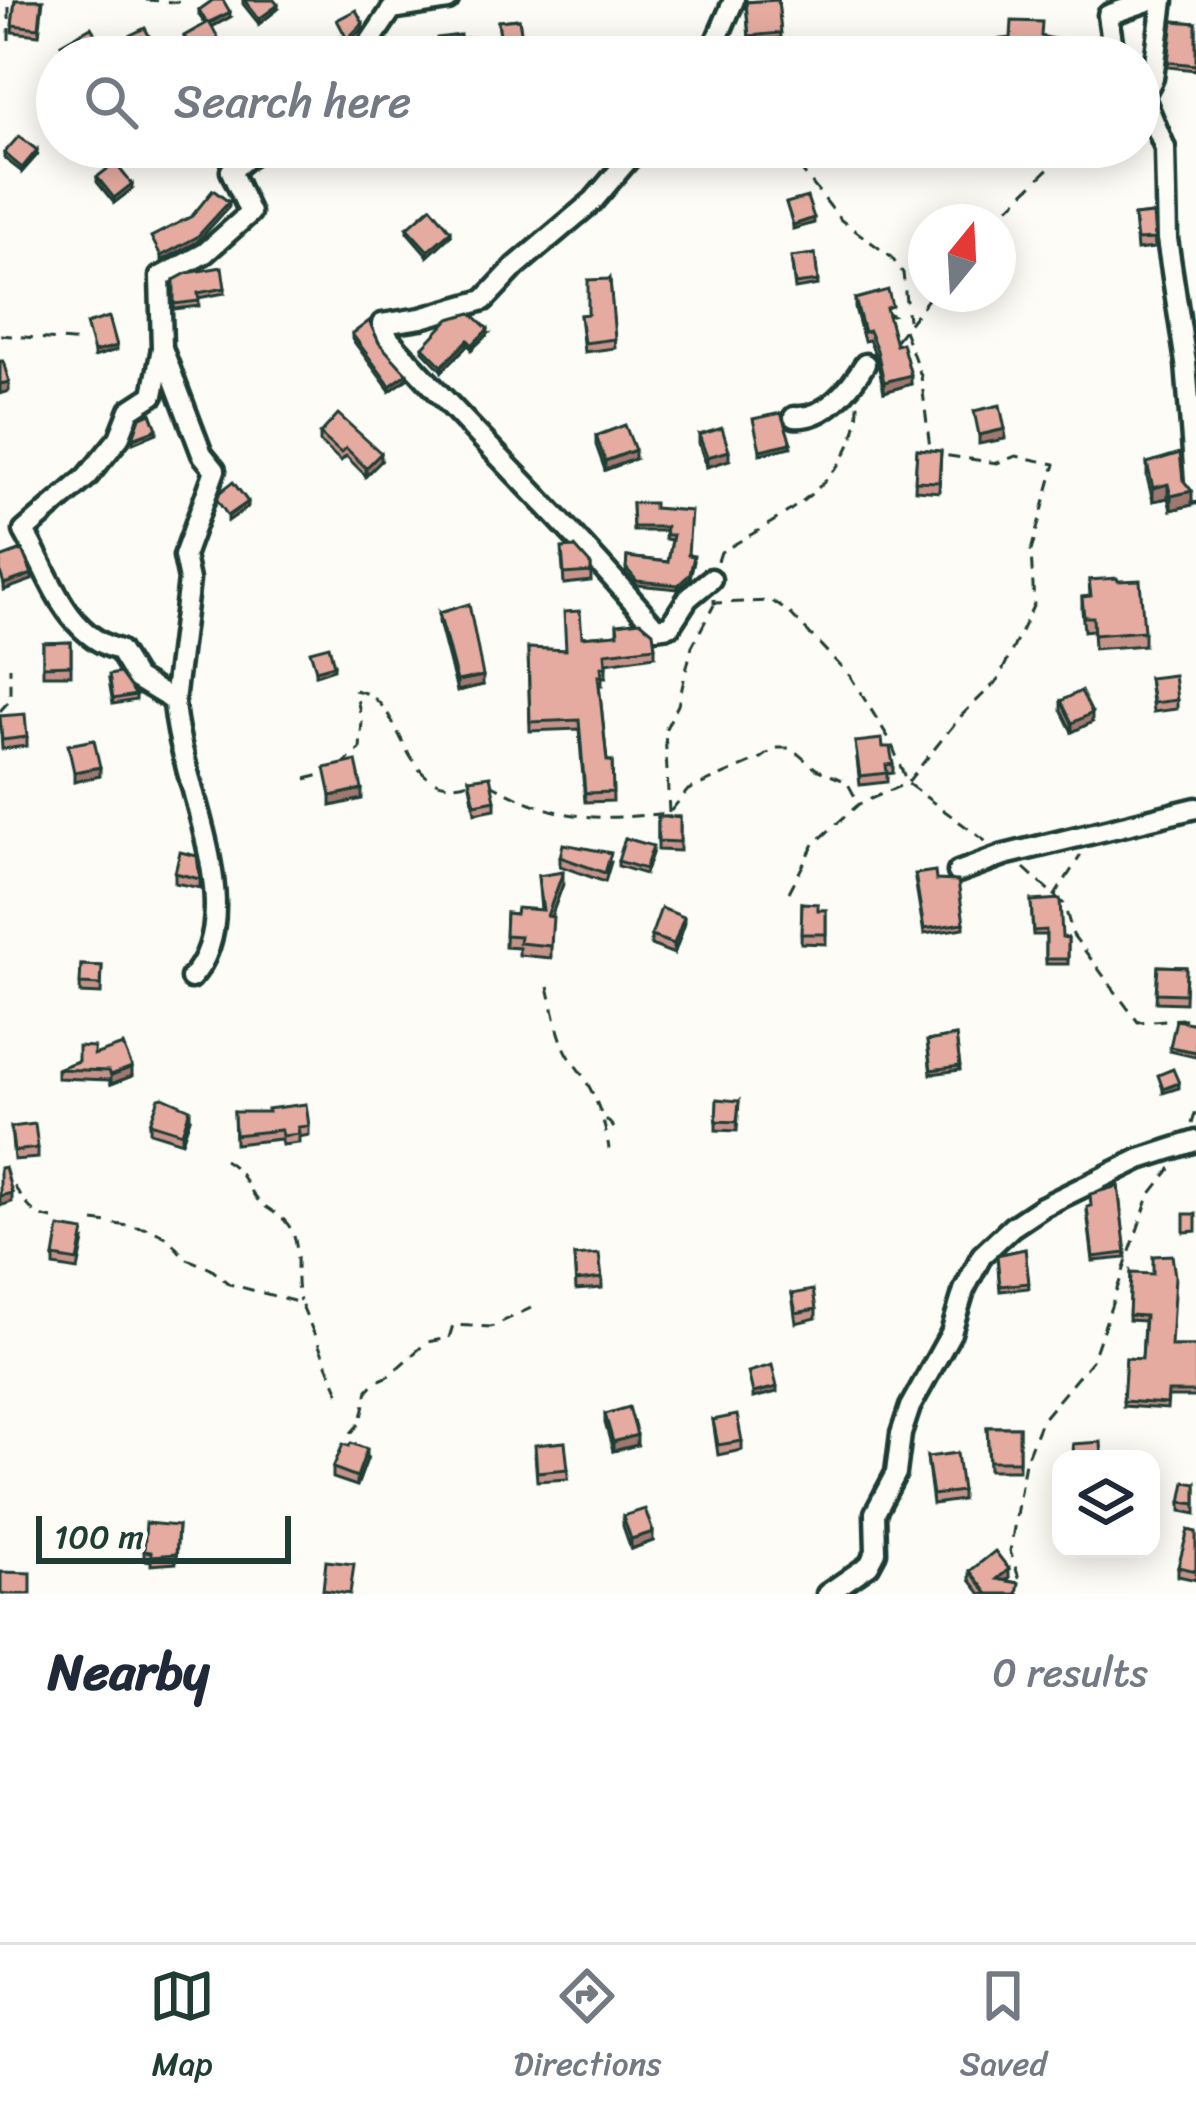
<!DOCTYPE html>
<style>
body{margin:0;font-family:Sriracha,sans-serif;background:#f6f6f7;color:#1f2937}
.controls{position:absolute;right:36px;bottom:36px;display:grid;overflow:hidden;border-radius:24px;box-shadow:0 6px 30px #0003}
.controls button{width:108px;height:108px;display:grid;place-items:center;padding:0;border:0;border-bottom:3px solid #e0e1e3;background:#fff;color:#1f2937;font:60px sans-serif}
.compass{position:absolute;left:908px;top:204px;width:108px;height:108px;border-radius:50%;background:#fff;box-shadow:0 6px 30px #0003;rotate:18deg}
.scale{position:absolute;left:36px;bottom:30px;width:255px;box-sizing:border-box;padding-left:12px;border:6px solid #1f3d34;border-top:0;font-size:33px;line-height:42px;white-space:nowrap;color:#1f3d34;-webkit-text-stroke:9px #fdfcf7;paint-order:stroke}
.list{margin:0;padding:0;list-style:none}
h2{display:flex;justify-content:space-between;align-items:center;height:156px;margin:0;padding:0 48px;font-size:51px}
h2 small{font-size:39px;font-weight:400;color:#747a83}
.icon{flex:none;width:66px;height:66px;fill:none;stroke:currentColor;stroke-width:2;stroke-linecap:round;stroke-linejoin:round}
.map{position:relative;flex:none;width:1196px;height:1594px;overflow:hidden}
.search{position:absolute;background:#fff;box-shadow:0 6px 30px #0003;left:36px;right:36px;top:36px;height:132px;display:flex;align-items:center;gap:30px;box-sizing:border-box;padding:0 42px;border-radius:66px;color:#747a83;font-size:45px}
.sheet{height:348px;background:#fff}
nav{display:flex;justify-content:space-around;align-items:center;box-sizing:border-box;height:168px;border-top:3px solid #e0e1e3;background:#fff;font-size:33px;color:#747a83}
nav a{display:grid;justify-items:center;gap:6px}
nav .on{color:#1f3d34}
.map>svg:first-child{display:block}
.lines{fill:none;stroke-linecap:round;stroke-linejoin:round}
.minor-casing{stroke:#1f3d34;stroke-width:27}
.path{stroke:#1f3d34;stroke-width:3;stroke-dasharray:12 9;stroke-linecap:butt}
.minor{stroke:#fdfcf7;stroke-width:18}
.wall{fill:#c5938a;stroke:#1f3d34;stroke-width:3}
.shaded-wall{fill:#a07870;stroke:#1f3d34;stroke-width:3}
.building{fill:#e5aba0;stroke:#1f3d34;stroke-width:3}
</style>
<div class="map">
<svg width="1196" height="1594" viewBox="0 0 1196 1594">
<rect width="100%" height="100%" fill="#fdfcf7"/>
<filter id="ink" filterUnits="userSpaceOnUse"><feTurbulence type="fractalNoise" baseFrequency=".00833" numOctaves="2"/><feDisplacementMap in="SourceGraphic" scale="24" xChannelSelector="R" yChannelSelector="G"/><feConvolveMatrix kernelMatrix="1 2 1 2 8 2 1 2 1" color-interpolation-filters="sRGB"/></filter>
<g filter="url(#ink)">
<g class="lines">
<!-- minor casing -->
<g class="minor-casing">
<g id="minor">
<path d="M 360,57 L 392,9 L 448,0"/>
<path d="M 709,57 L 734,0"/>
<path d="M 1120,57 L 1113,48 L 1108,15 L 1151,0"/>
<path d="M 1139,86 L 1165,148 L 1167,239 L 1186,363 L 1196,492"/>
<path d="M 1144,95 L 1153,78 L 1163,0"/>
<path d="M 639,147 L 593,201 L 516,266 L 484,300 L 421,318 L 382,324 L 389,339 C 477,437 572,528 656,628 L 670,626 L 688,598 L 711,579"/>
<path d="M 162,348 L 202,454 L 215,470 L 184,556 L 189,580 L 174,701"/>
<path d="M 794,417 C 825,420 851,387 865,364"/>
<path d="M 958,872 L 1004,855 L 1196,808"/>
<path d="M 191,978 C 252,912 178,780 174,701 L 136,678 L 119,650 C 64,634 50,575 24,531 L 87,477 L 119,438 L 130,410 L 153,395 L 162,348 L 160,277 L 205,253 L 250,213 L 231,171 L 260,147"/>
<path d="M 827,1594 L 869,1565 L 876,1552 L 875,1513 L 896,1473 L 901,1434 L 910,1407 L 951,1333 L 964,1290 L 982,1255 L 1012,1227 L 1042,1207 L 1140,1159 L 1196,1141"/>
</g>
</g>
<!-- path -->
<g class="path">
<path d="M 146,0 L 187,3"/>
<path d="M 9,40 L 9,0"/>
<path d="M 790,147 L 803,172 L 841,220 L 891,257 L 903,273 L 908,320"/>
<path d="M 994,222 L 1071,147"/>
<path d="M 904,330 L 921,376 L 930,448"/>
<path d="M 0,335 L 83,342"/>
<path d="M 896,340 L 932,294"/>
<path d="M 718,561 L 721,552 C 779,518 859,480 858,403"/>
<path d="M 714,599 L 714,603 L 772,601 L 790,613 L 850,676 L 890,740 L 907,783 L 988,843"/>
<path d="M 355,690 C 361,692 369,693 374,698 C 407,724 407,801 469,782"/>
<path d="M 0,711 L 10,700 L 10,667"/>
<path d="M 341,766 L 360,749 L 362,721 L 355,690"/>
<path d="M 306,779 L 327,773"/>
<path d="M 489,783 C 559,821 591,821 669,813 L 688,790 L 760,759 L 776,748 L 791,748 L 816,769 L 847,782 L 859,804"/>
<path d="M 669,813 L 665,730 L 678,705 L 692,646 L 714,605"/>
<path d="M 1024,868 L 1064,904 L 1073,935 L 1138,1022 L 1196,1018"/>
<path d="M 789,892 L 814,844 L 859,804 L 907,783 L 960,717 L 998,680 L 1034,604 L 1031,551 L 1055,464 L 1016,456 L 997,463 L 942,455"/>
<path d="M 1054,897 L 1081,855"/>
<path d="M 548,987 C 554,1010 558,1043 573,1062 C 593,1088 604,1115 609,1149"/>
<path d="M 606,1119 L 616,1130"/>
<path d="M 1192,1124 L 1196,1110"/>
<path d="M 224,1160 C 241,1170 243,1179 254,1195 C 261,1208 280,1212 289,1226 C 304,1249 292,1276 300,1301"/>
<path d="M 0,1171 C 21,1187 24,1216 53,1219"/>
<path d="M 94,1221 L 150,1229 L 168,1238 L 185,1258 L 211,1269 L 229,1284 L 301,1303 L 340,1395"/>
<path d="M 351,1433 L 361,1422 L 368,1390 L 375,1382 L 387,1377 L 427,1342 L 449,1338 L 453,1325 L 491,1327 L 533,1307"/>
<path d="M 1019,1578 L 1010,1551 L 1025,1462 L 1041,1421 L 1093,1359 L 1149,1196 L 1171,1168"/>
</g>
<!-- minor -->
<use href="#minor" class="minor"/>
</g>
<!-- wall -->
<g class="wall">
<path d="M 15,0 L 43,0 L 39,35 L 12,32 Z"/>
<path d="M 243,0 L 278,9 L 259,24 L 243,4 Z"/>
<path d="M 778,0 L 781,38 L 749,40 L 746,2 Z"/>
<path d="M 199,10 L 230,17 L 212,27 L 227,57 L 191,57 L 184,45 L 184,36 L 205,24 L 199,15 Z"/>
<path d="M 519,19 L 523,49 L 502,52 L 498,21 Z"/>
<path d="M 1173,21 L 1196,23 L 1196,70 L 1168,67 Z"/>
<path d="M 4,153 L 37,155 L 22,172 L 4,158 Z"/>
<path d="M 97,177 L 132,189 L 114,203 L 97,182 Z"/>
<path d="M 1153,214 L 1155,248 L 1137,250 L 1134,216 Z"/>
<path d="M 407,228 L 451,235 L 428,256 L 407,232 Z"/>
<path d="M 815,254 L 818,285 L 795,289 L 791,257 Z"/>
<path d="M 610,279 L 615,348 L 584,352 L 580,315 L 588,314 Z"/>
<path d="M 174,280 L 225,288 L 225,293 L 198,298 L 199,306 L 174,309 Z"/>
<path d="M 855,299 L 892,315 L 888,316 L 896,345 L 911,384 L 884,392 L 877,359 L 869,340 L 864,341 L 855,308 Z"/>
<path d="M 352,334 L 407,379 L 390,391 L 352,339 Z"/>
<path d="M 488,334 L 472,349 L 468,345 L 442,371 L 423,351 L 423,347 Z"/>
<path d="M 320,434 L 381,461 L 366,476 L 346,456 L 341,461 L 320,442 Z"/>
<path d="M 699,435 L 729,460 L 707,467 L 699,444 Z"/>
<path d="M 596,436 L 635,459 L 605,470 L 596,445 Z"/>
<path d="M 917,449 L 941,451 L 939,492 L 915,490 Z"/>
<path d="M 1147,463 L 1183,480 L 1192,505 L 1171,510 L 1168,498 L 1153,501 L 1147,477 Z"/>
<path d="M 632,503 L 654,508 L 694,561 L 690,578 L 678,589 L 637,585 L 626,573 L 627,557 L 668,562 L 672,540 L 665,539 L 666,531 L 633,531 Z"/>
<path d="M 562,558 L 591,565 L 591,581 L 564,584 Z"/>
<path d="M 1089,580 L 1118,581 L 1144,631 L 1144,645 L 1094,649 L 1093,630 L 1084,631 L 1082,610 L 1082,597 L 1090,596 Z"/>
<path d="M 439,613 L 483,685 L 457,691 L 439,622 Z"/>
<path d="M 617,624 L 655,647 L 655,656 L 606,663 L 606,677 L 602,677 L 602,685 L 599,685 L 607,761 L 612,761 L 613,801 L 585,802 L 579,729 L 530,731 L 528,648 L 565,650 L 582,637 L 617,634 Z"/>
<path d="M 71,642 L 71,675 L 43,675 L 43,643 Z"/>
<path d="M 1149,678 L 1177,700 L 1177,709 L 1153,712 Z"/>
<path d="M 109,680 L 136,695 L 136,700 L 113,704 Z"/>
<path d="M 1061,701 L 1092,722 L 1072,732 L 1061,710 Z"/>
<path d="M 0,716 L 27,737 L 27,746 L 2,749 Z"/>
<path d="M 855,742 L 883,747 L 893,764 L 893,773 L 887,774 L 887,782 L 860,785 Z"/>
<path d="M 469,779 L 495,800 L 495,809 L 475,813 Z"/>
<path d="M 658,817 L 680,817 L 680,851 L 658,850 Z"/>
<path d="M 653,851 L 645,874 L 618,866 L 618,861 Z"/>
<path d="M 560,857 L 611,862 L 605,882 L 560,866 Z"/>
<path d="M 175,873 L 200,879 L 200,888 L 175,883 Z"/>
<path d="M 538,876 L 563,884 L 551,916 L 551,958 L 519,955 L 519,948 L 505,947 L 506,913 L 516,914 L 541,910 Z"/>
<path d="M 915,879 L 936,880 L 964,923 L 964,928 L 924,934 Z"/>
<path d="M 1031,901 L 1062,937 L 1068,938 L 1068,964 L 1046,964 L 1046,935 L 1033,935 Z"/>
<path d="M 802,903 L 818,910 L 826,910 L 826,944 L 801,943 Z"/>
<path d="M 684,926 L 674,954 L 651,945 L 651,936 Z"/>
<path d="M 81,965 L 102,966 L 101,994 L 80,993 Z"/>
<path d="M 1158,966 L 1186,967 L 1185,1003 L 1156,1002 Z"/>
<path d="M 1196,1024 L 1196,1057 L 1170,1051 L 1170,1047 Z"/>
<path d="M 956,1036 L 960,1070 L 931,1074 L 927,1041 Z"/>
<path d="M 94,1055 L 132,1076 L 111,1084 L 109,1080 L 57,1078 L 57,1069 Z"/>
<path d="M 739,1101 L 737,1131 L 716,1130 L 716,1121 Z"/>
<path d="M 234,1112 L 309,1126 L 309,1135 L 299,1137 L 299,1143 L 282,1145 L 281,1139 L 235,1144 Z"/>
<path d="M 190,1118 L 182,1142 L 150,1132 L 150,1123 Z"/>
<path d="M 11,1127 L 38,1148 L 38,1158 L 14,1160 Z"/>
<path d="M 1118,1186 L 1126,1258 L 1093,1261 L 1087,1211 L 1091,1206 Z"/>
<path d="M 84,1241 L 78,1270 L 54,1266 L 54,1257 Z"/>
<path d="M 1025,1249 L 1029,1288 L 1000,1291 L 997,1255 Z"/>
<path d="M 574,1256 L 602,1278 L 602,1288 L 576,1290 Z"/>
<path d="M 1131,1273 L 1171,1346 L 1196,1346 L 1196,1397 L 1168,1397 L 1167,1409 L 1123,1406 L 1126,1358 L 1142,1359 L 1144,1321 L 1129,1320 Z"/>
<path d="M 792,1294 L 816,1309 L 816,1318 L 796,1323 Z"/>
<path d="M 605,1414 L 637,1445 L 613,1451 L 605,1423 Z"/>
<path d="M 713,1420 L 742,1441 L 742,1450 L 718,1455 Z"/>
<path d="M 987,1427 L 1019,1427 L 1019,1470 L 989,1470 Z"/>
<path d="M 535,1454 L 568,1469 L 568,1479 L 537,1481 Z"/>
<path d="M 927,1457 L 962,1491 L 962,1500 L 933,1504 Z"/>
<path d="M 367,1459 L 357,1486 L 333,1478 L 333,1468 Z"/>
<path d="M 1196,1484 L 1196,1514 L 1181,1511 L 1181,1502 Z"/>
<path d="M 623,1516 L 653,1541 L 631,1549 L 623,1526 Z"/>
<path d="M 178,1526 L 176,1563 L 151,1565 L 151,1561 L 144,1560 L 144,1551 Z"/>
<path d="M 1196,1532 L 1196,1580 L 1178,1576 L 1178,1567 Z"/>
<path d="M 970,1571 L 1009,1578 L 1006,1581 L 1018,1594 L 981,1594 L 970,1580 Z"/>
</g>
<!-- shaded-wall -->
<g class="shaded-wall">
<path d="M 278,5 L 278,9 L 259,24 L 259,19 Z"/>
<path d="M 230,12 L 230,17 L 207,29 L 207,25 Z"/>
<path d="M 363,23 L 363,28 L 347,44 L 347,39 Z"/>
<path d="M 155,47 L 155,57 L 135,57 Z"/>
<path d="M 367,147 L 374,147 L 354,160 L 354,155 Z"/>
<path d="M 37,150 L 37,155 L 22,172 L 22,168 Z"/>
<path d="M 132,184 L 132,189 L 114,203 L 114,198 Z"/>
<path d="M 229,202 L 229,207 L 197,242 L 161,261 L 161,256 Z"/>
<path d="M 814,218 L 814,223 L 793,229 L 793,225 Z"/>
<path d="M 451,231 L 451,235 L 428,256 L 428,251 Z"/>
<path d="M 488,329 L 488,334 L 472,349 L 472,345 Z"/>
<path d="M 468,340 L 468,345 L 442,371 L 442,366 Z"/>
<path d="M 117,346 L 117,350 L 94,357 L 94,352 Z"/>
<path d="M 407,374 L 407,379 L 390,391 L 390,386 Z"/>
<path d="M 911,375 L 911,384 L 884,392 L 884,382 Z"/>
<path d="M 9,382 L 9,391 L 0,394 L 0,384 Z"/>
<path d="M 157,429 L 157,433 L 133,443 L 133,438 Z"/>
<path d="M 1005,429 L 1005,439 L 979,444 L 979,435 Z"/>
<path d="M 791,443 L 791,447 L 760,454 L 760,450 Z"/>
<path d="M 635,450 L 635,459 L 605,470 L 605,461 Z"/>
<path d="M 729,451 L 729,460 L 707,467 L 707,457 Z"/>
<path d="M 381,453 L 381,461 L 366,476 L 366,468 Z"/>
<path d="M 1168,484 L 1168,498 L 1153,501 L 1153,488 Z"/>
<path d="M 1192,491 L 1192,505 L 1171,510 L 1171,496 Z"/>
<path d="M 248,502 L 248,507 L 228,521 L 228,516 Z"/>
<path d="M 694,561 L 690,578 L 678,589 L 678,585 Z"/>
<path d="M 32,574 L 32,580 L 4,590 L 4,584 Z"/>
<path d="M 334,665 L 334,669 L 316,675 L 316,670 Z"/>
<path d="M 483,676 L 483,685 L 457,691 L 457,681 Z"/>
<path d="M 1092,713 L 1092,722 L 1072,732 L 1072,723 Z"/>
<path d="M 100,767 L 100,776 L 74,782 L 74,772 Z"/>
<path d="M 362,789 L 362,799 L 331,806 L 331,796 Z"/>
<path d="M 563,872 L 563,884 L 547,928 L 547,916 Z"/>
<path d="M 684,917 L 684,926 L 674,954 L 674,944 Z"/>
<path d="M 132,1067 L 132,1076 L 111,1084 L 111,1075 Z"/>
<path d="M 1179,1083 L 1179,1088 L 1163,1093 L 1163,1089 Z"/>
<path d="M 190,1109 L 190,1118 L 182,1142 L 182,1133 Z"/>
<path d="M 12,1193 L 12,1202 L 0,1206 L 0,1196 Z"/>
<path d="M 777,1387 L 777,1392 L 753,1398 L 753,1393 Z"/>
<path d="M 637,1435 L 637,1445 L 613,1451 L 613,1442 Z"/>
<path d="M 367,1449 L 367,1459 L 357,1486 L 357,1477 Z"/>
<path d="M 653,1532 L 653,1541 L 631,1549 L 631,1539 Z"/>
<path d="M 1009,1569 L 1009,1578 L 997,1588 L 997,1579 Z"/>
</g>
<!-- building -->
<g class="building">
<path d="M 15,0 L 42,0 L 39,28 L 12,25 Z"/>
<path d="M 213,0 L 223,0 L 230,12 L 207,23 L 199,10 Z"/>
<path d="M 244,0 L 274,0 L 278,5 L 259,19 Z"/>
<path d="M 778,0 L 781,33 L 749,36 L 746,2 Z"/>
<path d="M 356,10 L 363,23 L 347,39 L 337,20 Z"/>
<path d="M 519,19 L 523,45 L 502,48 L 498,21 Z"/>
<path d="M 1012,21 L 1042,22 L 1041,36 L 1079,45 L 1076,57 L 974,57 L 973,46 L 984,45 L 983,41 L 1011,38 Z"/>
<path d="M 1173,21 L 1196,23 L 1196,65 L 1168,62 Z"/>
<path d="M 209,22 L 227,53 L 220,57 L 196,57 L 184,36 Z"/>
<path d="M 91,27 L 104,48 L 145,28 L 155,47 L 135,57 L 132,53 L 125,57 L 69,57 L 61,44 Z"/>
<path d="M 460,35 L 460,39 L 466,38 L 468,52 L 462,53 L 463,57 L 440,57 L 437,38 Z"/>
<path d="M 340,37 L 348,53 L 342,57 L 328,57 L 322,48 Z"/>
<path d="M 19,136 L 37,150 L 22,168 L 4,153 Z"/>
<path d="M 349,147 L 367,147 L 354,155 Z"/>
<path d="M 115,163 L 132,184 L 114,198 L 97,177 Z"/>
<path d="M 213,190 L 229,202 L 197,237 L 161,256 L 151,237 L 192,216 Z"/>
<path d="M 807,197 L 814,218 L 793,225 L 786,203 Z"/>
<path d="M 431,207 L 451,231 L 428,251 L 407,228 Z"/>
<path d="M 1153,214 L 1155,239 L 1137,240 L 1134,216 Z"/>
<path d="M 815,254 L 818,281 L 795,284 L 791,257 Z"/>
<path d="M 222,267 L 225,288 L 198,293 L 199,301 L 174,304 L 174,280 L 187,273 Z"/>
<path d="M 610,279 L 615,339 L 584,343 L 580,315 L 588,314 L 588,280 Z"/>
<path d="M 888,290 L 892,306 L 886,308 L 896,345 L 902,343 L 911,375 L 884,382 L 877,350 L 869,331 L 864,332 L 855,299 Z"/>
<path d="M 471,313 L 488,329 L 472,345 L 468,340 L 442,366 L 423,347 L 449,319 Z"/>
<path d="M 109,317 L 117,346 L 94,352 L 86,324 Z"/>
<path d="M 369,321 L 379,343 L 407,374 L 390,386 L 352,334 Z"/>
<path d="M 0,361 L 3,361 L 9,382 L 0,384 Z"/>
<path d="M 1000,405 L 1005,429 L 979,435 L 974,411 Z"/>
<path d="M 151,413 L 157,429 L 133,438 L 140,418 Z"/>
<path d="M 781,413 L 791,443 L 760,450 L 753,419 Z"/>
<path d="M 338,414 L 381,453 L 366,468 L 346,448 L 341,453 L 320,434 Z"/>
<path d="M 625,425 L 635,450 L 605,461 L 596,436 Z"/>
<path d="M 722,428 L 729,451 L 707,457 L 699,435 Z"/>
<path d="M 917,449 L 941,451 L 939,482 L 915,481 Z"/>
<path d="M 1180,453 L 1183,480 L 1192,491 L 1171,496 L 1168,484 L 1153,488 L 1147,463 Z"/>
<path d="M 233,482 L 248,502 L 228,516 L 217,500 L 220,492 Z"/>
<path d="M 632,503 L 654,503 L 654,508 L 691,511 L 688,555 L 694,556 L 690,574 L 678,585 L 637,581 L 626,568 L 627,557 L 668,562 L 673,535 L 665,535 L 666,527 L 633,527 Z"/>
<path d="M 575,547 L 591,565 L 591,572 L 564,574 L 562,548 Z"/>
<path d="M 22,550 L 32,574 L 4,584 L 0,572 L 0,558 Z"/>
<path d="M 1117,578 L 1118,581 L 1140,580 L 1144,631 L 1094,635 L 1093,617 L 1084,617 L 1082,597 L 1091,596 L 1089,580 Z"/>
<path d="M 469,604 L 483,676 L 457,681 L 439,613 Z"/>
<path d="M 580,611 L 582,637 L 618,634 L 617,624 L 640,621 L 653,632 L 655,647 L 605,653 L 606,667 L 601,667 L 602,676 L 598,676 L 607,761 L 612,761 L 613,792 L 585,793 L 579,720 L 530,722 L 528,648 L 566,650 L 564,612 Z"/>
<path d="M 71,642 L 71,665 L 43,666 L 43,643 Z"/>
<path d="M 329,646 L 334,665 L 316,670 L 310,651 Z"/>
<path d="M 120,673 L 136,695 L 113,699 L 109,675 Z"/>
<path d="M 1174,675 L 1177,700 L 1153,703 L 1149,678 Z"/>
<path d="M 1081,691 L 1092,713 L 1072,723 L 1061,701 Z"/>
<path d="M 25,714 L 27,737 L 2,740 L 0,716 Z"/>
<path d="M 882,739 L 883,747 L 890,747 L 893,764 L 886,765 L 887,773 L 860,776 L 855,742 Z"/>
<path d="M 94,740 L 100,767 L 74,772 L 68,745 Z"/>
<path d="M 356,761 L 362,789 L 331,796 L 325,768 Z"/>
<path d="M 490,776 L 495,800 L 475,804 L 469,779 Z"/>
<path d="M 658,817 L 680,817 L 680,842 L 658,841 Z"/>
<path d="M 625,838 L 653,846 L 645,869 L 618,861 Z"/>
<path d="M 563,844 L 611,853 L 605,873 L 560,857 Z"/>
<path d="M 180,852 L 197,856 L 200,879 L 175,873 Z"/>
<path d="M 935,871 L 936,880 L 958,881 L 964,923 L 924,929 L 915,874 Z"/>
<path d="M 563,872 L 547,916 L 553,917 L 551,946 L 519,943 L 520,936 L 505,935 L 506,913 L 516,914 L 517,908 L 543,910 L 538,876 Z"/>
<path d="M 1060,899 L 1062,937 L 1068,938 L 1068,959 L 1046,959 L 1046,930 L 1033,931 L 1031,901 Z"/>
<path d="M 802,903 L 818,904 L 818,910 L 826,910 L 826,934 L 801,934 Z"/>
<path d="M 661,908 L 684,917 L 674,944 L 651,936 Z"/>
<path d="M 81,965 L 102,966 L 101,985 L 80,984 Z"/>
<path d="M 1158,966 L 1186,967 L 1185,994 L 1156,993 Z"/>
<path d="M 1176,1020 L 1196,1024 L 1196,1052 L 1170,1047 Z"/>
<path d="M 956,1036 L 960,1066 L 931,1070 L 927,1041 Z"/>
<path d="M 123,1045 L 132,1067 L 111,1075 L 109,1071 L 57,1069 L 78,1061 L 78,1046 L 94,1047 L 94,1055 Z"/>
<path d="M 1173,1069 L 1179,1083 L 1163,1089 L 1158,1075 Z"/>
<path d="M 163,1097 L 190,1109 L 182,1133 L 150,1123 L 159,1098 Z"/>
<path d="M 717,1099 L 739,1101 L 737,1122 L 716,1121 Z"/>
<path d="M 306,1104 L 309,1126 L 298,1127 L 299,1134 L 282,1136 L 281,1130 L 235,1135 L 234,1112 L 268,1112 L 267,1109 Z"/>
<path d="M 35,1124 L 38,1148 L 14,1151 L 11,1127 Z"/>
<path d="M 5,1167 L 12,1193 L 0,1196 L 0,1168 Z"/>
<path d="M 1118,1186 L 1126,1253 L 1093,1257 L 1087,1207 L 1091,1206 L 1090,1194 Z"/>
<path d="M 1184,1214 L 1196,1214 L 1196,1231 L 1184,1232 Z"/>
<path d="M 59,1227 L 84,1231 L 78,1261 L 54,1257 Z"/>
<path d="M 1025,1249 L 1029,1283 L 1000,1286 L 997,1255 Z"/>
<path d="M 599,1254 L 602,1278 L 576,1281 L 574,1256 Z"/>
<path d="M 1172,1255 L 1175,1276 L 1171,1346 L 1196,1346 L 1196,1392 L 1168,1392 L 1167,1404 L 1123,1401 L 1126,1358 L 1142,1359 L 1145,1316 L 1129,1315 L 1131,1273 L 1153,1274 L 1153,1256 Z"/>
<path d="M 813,1290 L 816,1309 L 796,1313 L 792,1294 Z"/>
<path d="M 772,1365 L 777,1387 L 753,1393 L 748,1372 Z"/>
<path d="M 629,1407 L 637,1435 L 613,1442 L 605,1414 Z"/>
<path d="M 737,1415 L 742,1441 L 718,1445 L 713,1420 Z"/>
<path d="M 987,1427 L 1019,1427 L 1019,1461 L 989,1461 Z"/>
<path d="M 565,1442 L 568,1469 L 537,1472 L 535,1445 Z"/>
<path d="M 1101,1442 L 1102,1459 L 1074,1459 L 1073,1444 Z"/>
<path d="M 351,1443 L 367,1449 L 357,1477 L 333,1468 L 343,1444 L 349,1446 Z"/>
<path d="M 957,1453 L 962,1491 L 933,1495 L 927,1457 Z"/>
<path d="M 1185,1482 L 1196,1484 L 1196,1504 L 1181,1502 Z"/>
<path d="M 645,1509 L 653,1532 L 631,1539 L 623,1516 Z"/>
<path d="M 146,1523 L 178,1526 L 176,1554 L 151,1556 L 151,1552 L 144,1551 Z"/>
<path d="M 1188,1530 L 1196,1532 L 1196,1571 L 1178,1567 Z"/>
<path d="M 995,1551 L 1009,1569 L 997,1579 L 1019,1583 L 1017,1594 L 988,1594 L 970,1571 Z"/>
<path d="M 326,1561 L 354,1564 L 350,1594 L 323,1590 Z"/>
<path d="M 1,1572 L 31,1573 L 31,1594 L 1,1594 Z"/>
</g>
</g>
</svg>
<div class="controls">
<button><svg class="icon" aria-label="layers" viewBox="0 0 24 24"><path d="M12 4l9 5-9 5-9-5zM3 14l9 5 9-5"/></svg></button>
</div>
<svg class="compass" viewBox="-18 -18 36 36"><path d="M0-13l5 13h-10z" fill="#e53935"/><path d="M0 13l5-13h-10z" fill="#747a83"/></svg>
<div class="scale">100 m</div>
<div class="search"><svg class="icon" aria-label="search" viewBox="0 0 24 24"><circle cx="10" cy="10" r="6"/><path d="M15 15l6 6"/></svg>Search here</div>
</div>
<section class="sheet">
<h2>Nearby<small>0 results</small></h2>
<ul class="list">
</ul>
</section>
<nav>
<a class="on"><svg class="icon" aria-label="map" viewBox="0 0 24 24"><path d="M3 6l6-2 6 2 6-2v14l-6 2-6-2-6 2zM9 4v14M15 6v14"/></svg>Map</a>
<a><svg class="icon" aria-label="directions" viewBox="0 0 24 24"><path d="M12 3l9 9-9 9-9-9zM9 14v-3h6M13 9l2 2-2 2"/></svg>Directions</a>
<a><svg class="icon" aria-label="saved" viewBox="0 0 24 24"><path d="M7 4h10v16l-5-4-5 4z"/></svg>Saved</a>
</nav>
